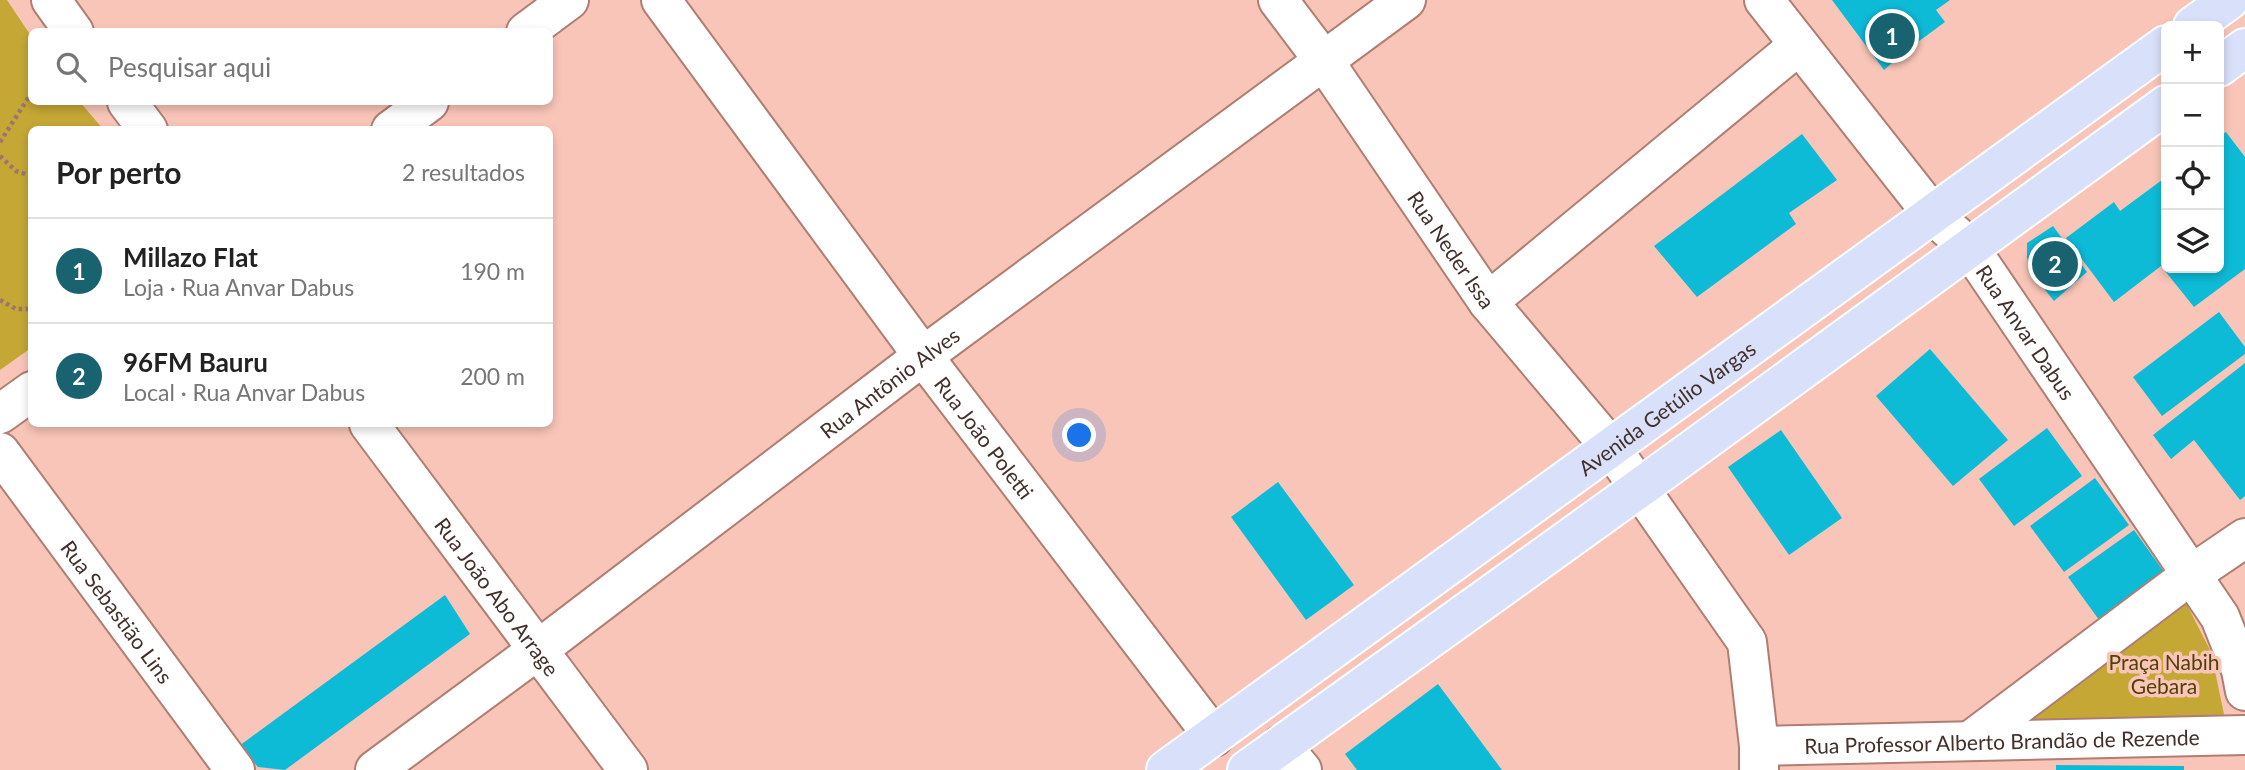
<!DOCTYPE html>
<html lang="pt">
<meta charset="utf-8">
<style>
body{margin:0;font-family:Lato,sans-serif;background:#f6f6f6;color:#222}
.controls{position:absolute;right:21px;top:21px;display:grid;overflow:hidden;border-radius:10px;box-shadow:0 4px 10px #0003}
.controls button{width:63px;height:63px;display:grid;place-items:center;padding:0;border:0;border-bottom:2px solid #e0e0e0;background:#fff;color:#222;font:35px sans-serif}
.you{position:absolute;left:1080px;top:436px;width:24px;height:24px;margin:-18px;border:5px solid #fff;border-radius:50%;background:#1a73e8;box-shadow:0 0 0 10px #1a73e833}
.badge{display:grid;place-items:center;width:46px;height:46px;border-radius:50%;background:#196270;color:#fff;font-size:23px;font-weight:700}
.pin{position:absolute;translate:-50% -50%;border:4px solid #fff;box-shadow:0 2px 7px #0006}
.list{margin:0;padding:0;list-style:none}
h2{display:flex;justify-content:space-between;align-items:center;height:91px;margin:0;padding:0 28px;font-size:30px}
h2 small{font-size:23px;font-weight:400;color:#767676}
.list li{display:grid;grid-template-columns:46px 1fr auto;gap:21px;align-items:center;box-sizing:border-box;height:105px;padding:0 28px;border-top:2px solid #e0e0e0}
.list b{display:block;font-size:26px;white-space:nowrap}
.list p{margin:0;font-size:23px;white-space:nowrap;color:#767676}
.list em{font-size:23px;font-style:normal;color:#767676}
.icon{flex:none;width:38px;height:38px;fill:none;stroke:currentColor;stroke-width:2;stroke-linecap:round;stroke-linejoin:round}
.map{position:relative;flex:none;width:2245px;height:770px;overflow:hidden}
.search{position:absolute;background:#fff;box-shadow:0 4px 10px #0003;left:28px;top:28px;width:525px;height:77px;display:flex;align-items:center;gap:18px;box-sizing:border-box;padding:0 24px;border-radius:10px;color:#767676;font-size:26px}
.panel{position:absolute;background:#fff;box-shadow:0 4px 10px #0003;left:28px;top:126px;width:525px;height:301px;border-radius:10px}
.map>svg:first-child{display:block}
.green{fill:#c5a735}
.building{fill:#0dbbd7}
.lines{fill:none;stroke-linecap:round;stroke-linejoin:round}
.minor-casing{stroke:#af7e73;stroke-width:42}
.major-casing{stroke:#fff;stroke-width:42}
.path{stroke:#99766d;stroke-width:4.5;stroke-dasharray:3.5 3.5;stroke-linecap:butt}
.minor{stroke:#fff;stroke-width:38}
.major{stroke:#d9e0f9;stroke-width:38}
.labels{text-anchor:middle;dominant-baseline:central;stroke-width:7;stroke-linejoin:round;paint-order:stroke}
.street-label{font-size:21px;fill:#432f2a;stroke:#f9c5b8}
.park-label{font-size:21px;fill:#504205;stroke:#f9c5b8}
</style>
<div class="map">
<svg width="2245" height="770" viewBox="0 0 2245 770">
<rect width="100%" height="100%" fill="#f9c5b8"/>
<!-- green -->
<g class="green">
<path d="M 0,0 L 7,0 L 31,36 L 32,102 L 80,102 L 103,129 L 32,130 L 31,348 L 0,370 Z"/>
<path d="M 2184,599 L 2211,652 L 2225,719 L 2016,725 Z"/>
</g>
<!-- building -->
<g class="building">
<path d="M 1832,0 L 1950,0 L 1936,10 L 1945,22 L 1907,50 L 1884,70 Z"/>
<path d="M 2226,132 L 2245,157 L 2245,269 L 2194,307 L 2161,266 L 2114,302 L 2066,238 L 2114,202 L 2120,211 L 2166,177 L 2166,268 L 2219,268 L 2219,137 Z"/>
<path d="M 1802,134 L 1837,180 L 1789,213 L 1796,224 L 1697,297 L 1654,246 Z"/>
<path d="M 2053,226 L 2087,272 L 2054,301 L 2030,271 L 2027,257 L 2027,243 Z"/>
<path d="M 2219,312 L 2245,347 L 2245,354 L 2162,416 L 2133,377 Z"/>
<path d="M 1930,349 L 2008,440 L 1953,486 L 1876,396 Z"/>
<path d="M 2245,363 L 2245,496 L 2240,500 L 2194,440 L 2171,459 L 2153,435 Z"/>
<path d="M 2047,428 L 2082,476 L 2014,526 L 1979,479 Z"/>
<path d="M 1781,430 L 1842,518 L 1789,555 L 1728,467 Z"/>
<path d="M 2095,478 L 2129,525 L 2064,572 L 2030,526 Z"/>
<path d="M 1278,482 L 1354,585 L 1306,620 L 1231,517 Z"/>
<path d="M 2134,530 L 2167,576 L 2102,624 L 2068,577 Z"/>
<path d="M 445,595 L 470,634 L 285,770 L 258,767 L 239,746 Z"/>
<path d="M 1438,684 L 1502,770 L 1357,770 L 1345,754 Z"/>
<path d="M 2056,765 L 2184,766 L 2184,770 L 2056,770 Z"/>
</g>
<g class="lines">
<!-- minor casing -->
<g class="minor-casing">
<g id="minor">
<path d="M 51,0 L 74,32"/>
<path id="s1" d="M 661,0 L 923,356 L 1214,737"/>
<path id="s2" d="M 1278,0 L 1324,61 L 1488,302 L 1612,449 L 1747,642 L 1759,746 L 1759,770"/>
<path id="s3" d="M 1764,0 L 1934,216 L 1969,247 L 2220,617 L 2241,670 L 2245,691"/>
<path d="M 526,32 L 569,0"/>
<path d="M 127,102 L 148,130"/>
<path d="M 391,130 L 429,102"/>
<path d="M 1488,302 L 1799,45"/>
<path d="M 0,414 L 32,391"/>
<path id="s4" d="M 369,424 L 628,770"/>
<path id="s5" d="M 0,452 L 235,770"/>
<path d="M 1970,741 L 2192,574 L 2245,538"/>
<path d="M 1281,745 L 1302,770"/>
<path id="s6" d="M 1759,746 L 2245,735"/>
<path id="s7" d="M 375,770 L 539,649 L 923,356 L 1406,0"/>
</g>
</g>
<!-- major casing -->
<g class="major-casing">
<g id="major">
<path d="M 2193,26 L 2229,0"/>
<path d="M 2219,67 L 2245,48"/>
<path id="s8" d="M 1166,770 L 2166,45"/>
<path d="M 1247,770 L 1641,487 L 2166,105"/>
</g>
</g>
<!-- path -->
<g class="path">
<path d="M 0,142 L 32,92"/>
<path d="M 0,156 L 16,171 L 32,176"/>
<path d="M 0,300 L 16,309 L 32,309"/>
</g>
<!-- minor -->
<use href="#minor" class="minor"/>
<!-- major -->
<use href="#major" class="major"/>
</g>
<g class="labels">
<!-- street labels -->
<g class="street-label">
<text stroke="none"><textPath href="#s2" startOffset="304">Rua Neder Issa</textPath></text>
<text stroke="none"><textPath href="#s3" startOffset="424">Rua Anvar Dabus</textPath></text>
<text stroke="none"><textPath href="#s7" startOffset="644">Rua Antônio Alves</textPath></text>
<text stroke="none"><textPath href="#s8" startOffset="618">Avenida Getúlio Vargas</textPath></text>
<text stroke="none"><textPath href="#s1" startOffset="544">Rua João Poletti</textPath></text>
<text stroke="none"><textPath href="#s4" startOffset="215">Rua João Abo Arrage</textPath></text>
<text stroke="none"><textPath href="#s5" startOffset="198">Rua Sebastião Lins</textPath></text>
<text stroke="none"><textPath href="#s6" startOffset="243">Rua Professor Alberto Brandão de Rezende</textPath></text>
</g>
<!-- park labels -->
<g class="park-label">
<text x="2164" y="661">Praça Nabih<tspan x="2164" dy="24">Gebara</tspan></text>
</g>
</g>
</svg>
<div class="controls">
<button>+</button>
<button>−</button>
<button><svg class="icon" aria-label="locate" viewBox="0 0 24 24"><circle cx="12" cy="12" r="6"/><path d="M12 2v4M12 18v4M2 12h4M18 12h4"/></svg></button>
<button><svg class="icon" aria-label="layers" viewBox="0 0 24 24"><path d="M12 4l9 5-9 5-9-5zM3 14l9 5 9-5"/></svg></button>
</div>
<div class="you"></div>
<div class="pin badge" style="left:1892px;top:36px">1</div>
<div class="pin badge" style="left:2055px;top:264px">2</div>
<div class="search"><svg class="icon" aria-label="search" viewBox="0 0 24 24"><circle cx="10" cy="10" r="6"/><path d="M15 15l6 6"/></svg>Pesquisar aqui</div>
<section class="panel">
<h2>Por perto<small>2 resultados</small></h2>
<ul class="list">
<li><span class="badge">1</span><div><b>Millazo FIat</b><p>Loja · Rua Anvar Dabus</p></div><em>190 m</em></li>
<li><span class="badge">2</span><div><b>96FM Bauru</b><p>Local · Rua Anvar Dabus</p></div><em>200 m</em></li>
</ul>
</section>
</div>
